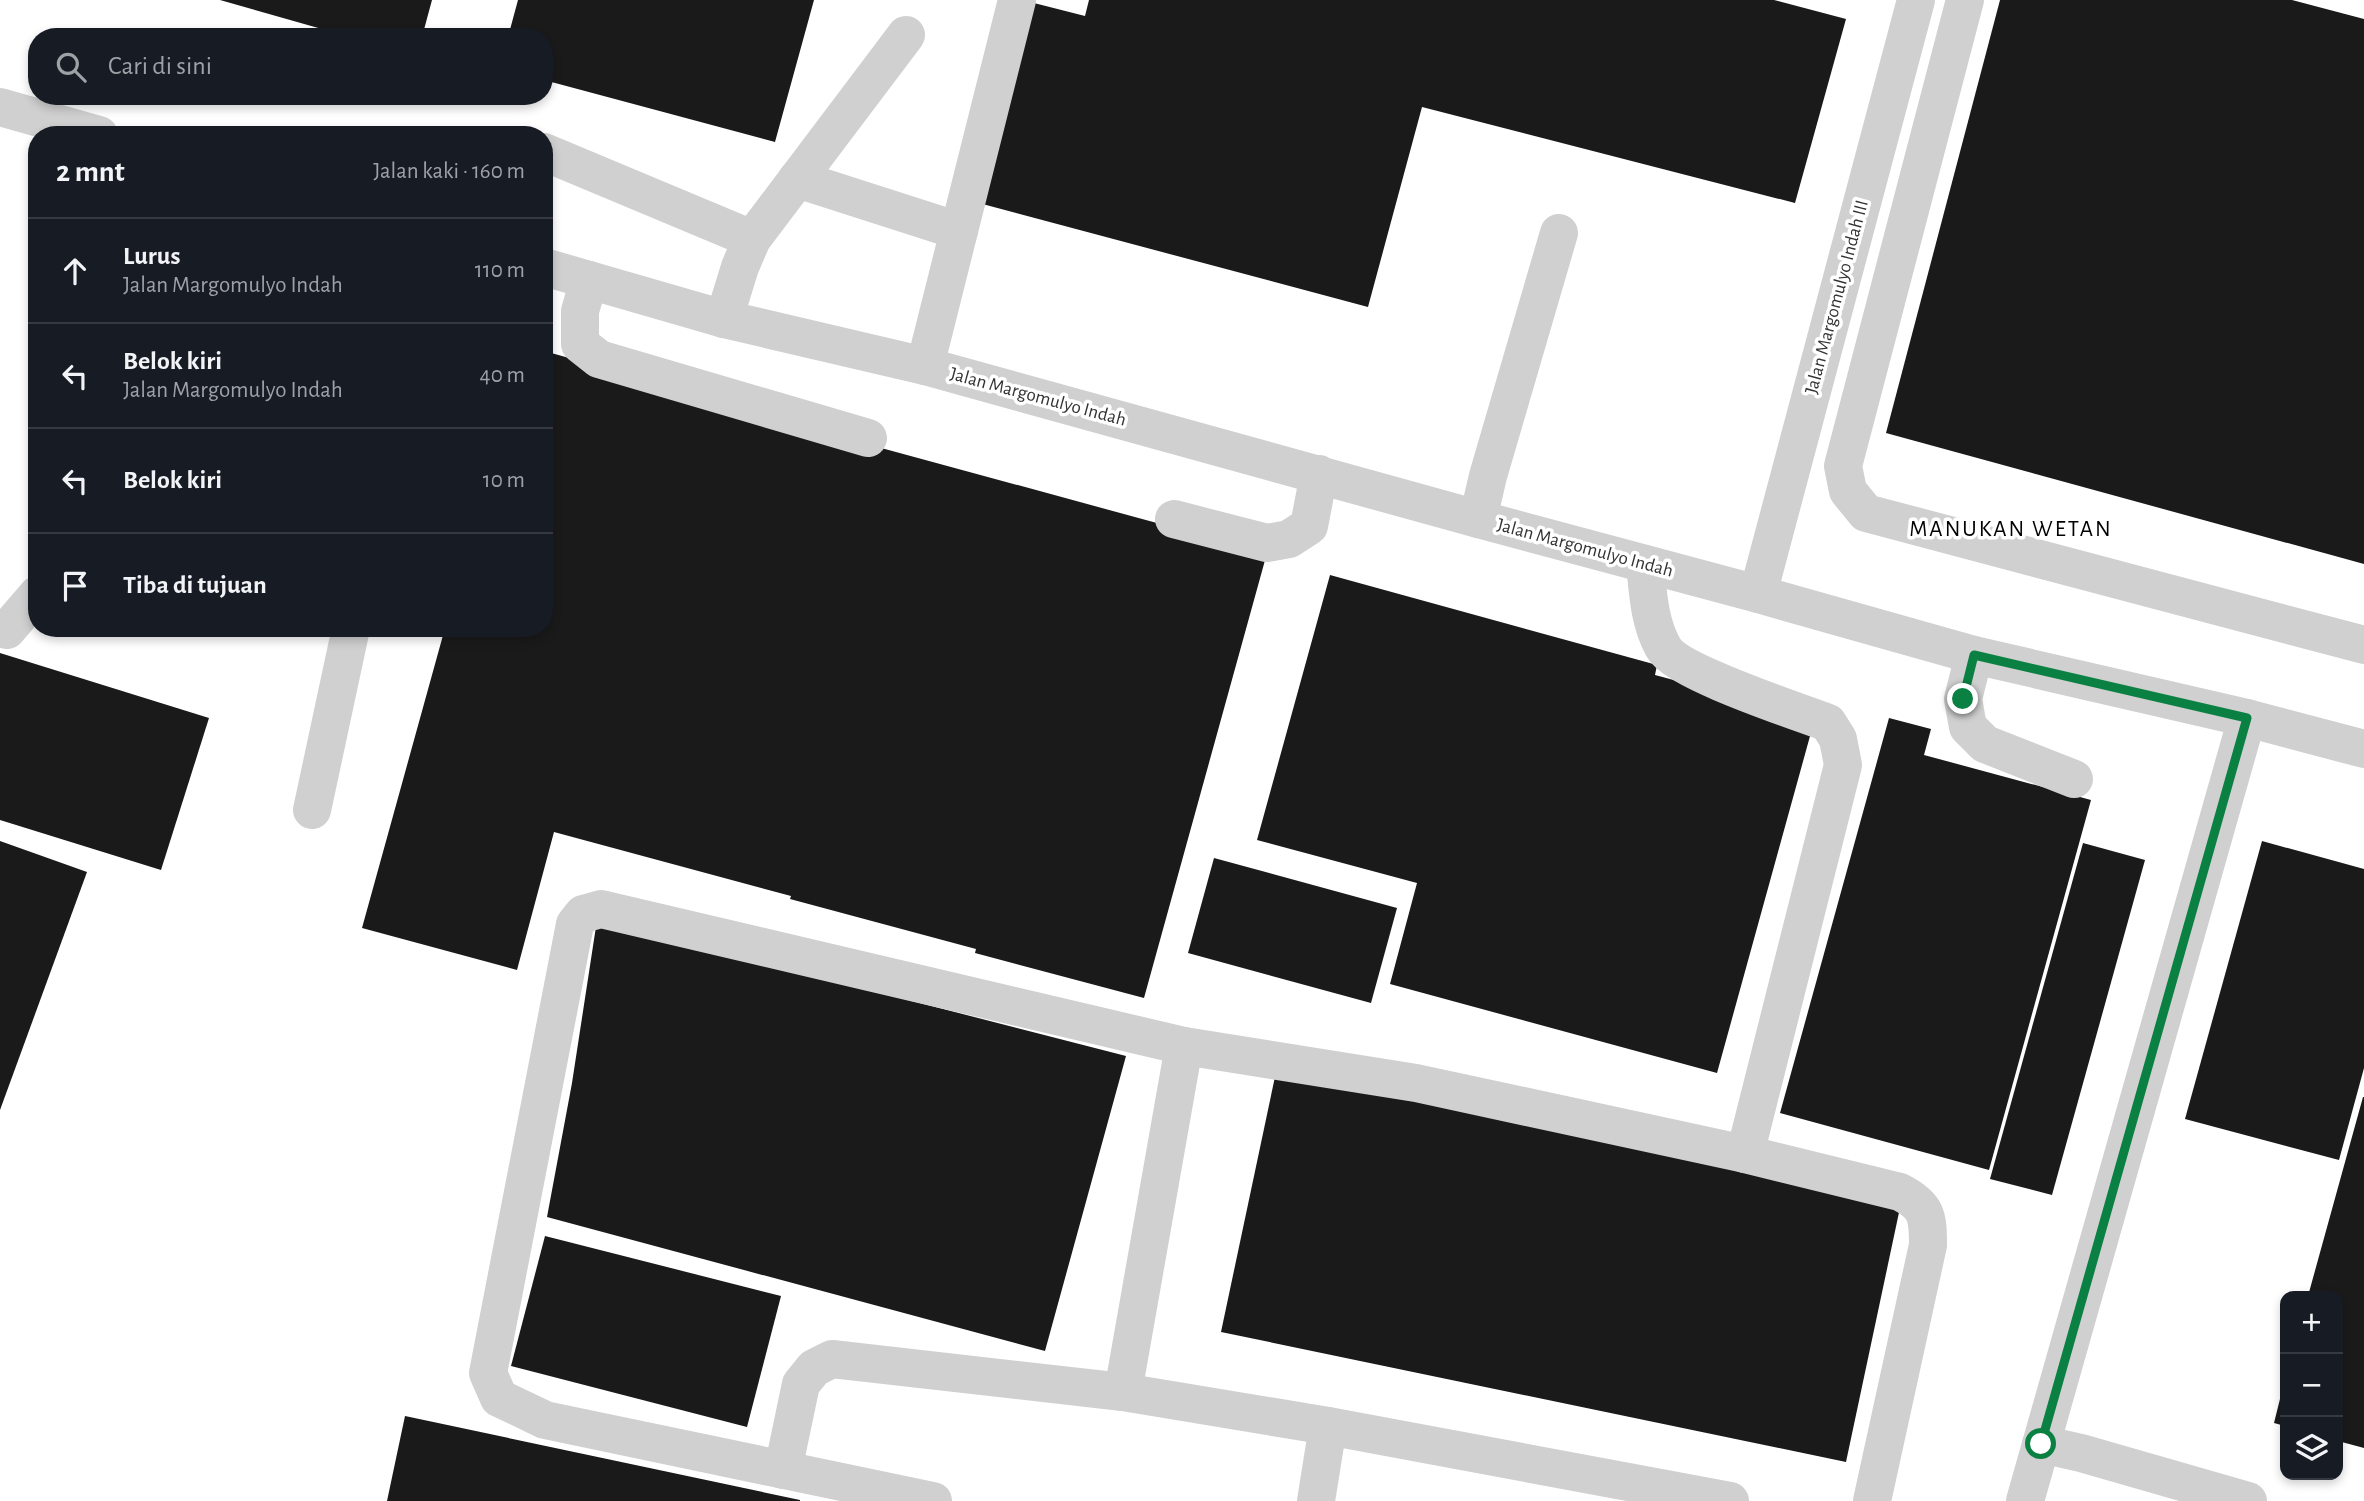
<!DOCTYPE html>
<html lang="id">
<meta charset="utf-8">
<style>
body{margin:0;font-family:"Alegreya Sans",sans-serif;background:#20242c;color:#f1f3f6}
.controls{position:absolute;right:21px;bottom:21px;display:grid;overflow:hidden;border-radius:14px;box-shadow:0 4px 10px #0003}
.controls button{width:63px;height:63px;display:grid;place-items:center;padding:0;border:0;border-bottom:2px solid #363941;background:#171b24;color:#f1f3f6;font:35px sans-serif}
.stop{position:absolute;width:21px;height:21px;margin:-16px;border:5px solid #0b8043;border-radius:50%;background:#fff}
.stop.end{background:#0b8043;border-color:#fff;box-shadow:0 2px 7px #0008}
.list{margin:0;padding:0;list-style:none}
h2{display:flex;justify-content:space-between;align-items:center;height:91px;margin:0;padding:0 28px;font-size:30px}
h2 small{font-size:23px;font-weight:400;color:#9ea1a6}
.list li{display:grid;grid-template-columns:46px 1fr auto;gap:21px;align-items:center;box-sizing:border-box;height:105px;padding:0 28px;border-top:2px solid #363941}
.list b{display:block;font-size:26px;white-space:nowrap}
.list p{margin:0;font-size:23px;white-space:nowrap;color:#9ea1a6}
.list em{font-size:23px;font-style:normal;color:#9ea1a6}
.icon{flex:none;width:38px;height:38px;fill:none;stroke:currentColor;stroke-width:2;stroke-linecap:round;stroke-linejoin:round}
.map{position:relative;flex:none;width:2364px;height:1501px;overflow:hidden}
.search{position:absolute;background:#171b24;box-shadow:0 4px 10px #0003;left:28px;top:28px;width:525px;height:77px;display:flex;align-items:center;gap:18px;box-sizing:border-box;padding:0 24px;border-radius:28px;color:#9ea1a6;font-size:26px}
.panel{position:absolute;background:#171b24;box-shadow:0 4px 10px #0003;left:28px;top:126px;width:525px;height:511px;border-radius:28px}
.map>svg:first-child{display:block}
.building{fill:#1a1a1a}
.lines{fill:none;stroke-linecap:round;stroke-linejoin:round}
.minor{stroke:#d0d0d0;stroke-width:38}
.route{stroke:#0b8043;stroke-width:9}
.labels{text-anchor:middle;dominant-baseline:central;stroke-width:7;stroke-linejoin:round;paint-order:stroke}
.street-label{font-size:19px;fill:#333;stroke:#fff}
.quarter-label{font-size:23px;letter-spacing:2px;fill:#000;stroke:#fff}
</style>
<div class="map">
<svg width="2364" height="1501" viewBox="0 0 2364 1501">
<rect width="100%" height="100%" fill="#fff"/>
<!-- building -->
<g class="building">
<path d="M 220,0 L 432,0 L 422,37 L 350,37 Z"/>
<path d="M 518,0 L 814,0 L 775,142 L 544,80 L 544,37 L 508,37 Z"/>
<path d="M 1089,0 L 1774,0 L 1846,19 L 1795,203 L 1422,107 L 1368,307 L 975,202 L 1030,2 L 1085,16 Z"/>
<path d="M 2000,0 L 2292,0 L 2364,19 L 2364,564 L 1886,433 Z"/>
<path d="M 544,351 L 677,388 L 676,392 L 1267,553 L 1144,998 L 975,953 L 976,949 L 790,899 L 791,896 L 554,832 L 517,970 L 362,928 L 445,628 L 544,628 Z"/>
<path d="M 1330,575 L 1657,665 L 1655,675 L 1815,718 L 1717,1073 L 1390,984 L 1417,883 L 1257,840 Z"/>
<path d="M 0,653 L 209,718 L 161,870 L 0,820 Z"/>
<path d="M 1889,718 L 1931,729 L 1924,755 L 2091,800 L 1989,1170 L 1780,1113 Z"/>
<path d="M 0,841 L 87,872 L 0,1110 Z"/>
<path d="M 2262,841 L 2364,869 L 2364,1068 L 2339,1160 L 2185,1119 Z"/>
<path d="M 2083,843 L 2145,860 L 2052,1195 L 1990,1179 Z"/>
<path d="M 1214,858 L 1397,908 L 1371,1003 L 1188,953 Z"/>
<path d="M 597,920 L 1126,1056 L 1045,1351 L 547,1217 L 572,1083 Z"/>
<path d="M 1276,1072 L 1901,1203 L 1846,1462 L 1221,1332 Z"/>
<path d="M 2363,1097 L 2364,1097 L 2364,1448 L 2338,1441 L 2338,1296 L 2308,1296 Z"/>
<path d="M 545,1236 L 781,1296 L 747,1427 L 511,1366 Z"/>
<path d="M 2284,1383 L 2285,1384 L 2285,1426 L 2274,1423 Z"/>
<path d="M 405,1416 L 800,1500 L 800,1501 L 387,1501 Z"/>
</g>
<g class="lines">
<!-- minor -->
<g class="minor">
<path d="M 1965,0 L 1843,466 L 1848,491 L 1866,513 L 2364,645"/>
<path d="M 0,107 L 99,135"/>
<path d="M 544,152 L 752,239"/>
<path d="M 797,179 L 959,231"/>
<path d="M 544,267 L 724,319 L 925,366 L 1478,519 L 1758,594 L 1974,655 L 2247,718 L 2364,749"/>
<path d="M 589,280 L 580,311 L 580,344 L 599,359 L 868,438"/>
<path d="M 724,319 L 740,267 L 752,239 L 906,35"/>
<path d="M 925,366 L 1017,0"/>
<path d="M 1174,519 L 1267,543 L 1289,539 L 1309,526 L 1319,474"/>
<path d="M 1478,519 L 1488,476 L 1559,233"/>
<path d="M 1645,564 C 1648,592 1649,622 1663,647 C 1676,672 1797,711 1828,723 L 1838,739 L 1843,765 L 1745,1154"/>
<path d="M 1758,594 L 1916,0"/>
<path d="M 7,630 L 37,595"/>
<path d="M 1974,655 L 1963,699 L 1968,727 L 1985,744 L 2074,779"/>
<path d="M 312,810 L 351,628"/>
<path d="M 1184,1046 L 1123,1392 L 1328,1426"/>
<path d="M 2041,1444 L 2081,1453 L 2248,1501"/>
<path d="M 783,1470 L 801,1384 L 814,1368 L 832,1359 L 1123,1392"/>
<path d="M 933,1501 L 545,1420 L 499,1398 L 488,1373 L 575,924 L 583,914 L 601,909 L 1184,1046 L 1416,1083 L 1745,1154 L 1900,1192 C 1927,1206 1928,1216 1928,1245 L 1872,1501"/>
<path d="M 1316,1501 L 1328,1426 L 1730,1501"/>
<path d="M 2025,1501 L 2247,718"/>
</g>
</g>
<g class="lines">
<!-- route -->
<path class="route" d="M 1963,699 L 1974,655 L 2247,718 L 2041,1444"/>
</g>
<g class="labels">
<!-- street labels -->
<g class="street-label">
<text transform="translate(1837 297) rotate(-75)">Jalan Margomulyo Indah III</text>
<text transform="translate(1038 397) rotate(15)">Jalan Margomulyo Indah</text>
<text transform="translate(1585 548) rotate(15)">Jalan Margomulyo Indah</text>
</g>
<!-- quarter labels -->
<g class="quarter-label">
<text x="2011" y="529">MANUKAN WETAN</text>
</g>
</g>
</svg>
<div class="controls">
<button>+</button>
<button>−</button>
<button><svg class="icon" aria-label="layers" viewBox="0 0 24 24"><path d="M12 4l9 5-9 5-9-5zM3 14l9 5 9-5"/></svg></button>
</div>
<div class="stop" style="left:2041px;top:1444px"></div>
<div class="stop end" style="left:1963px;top:699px"></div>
<div class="search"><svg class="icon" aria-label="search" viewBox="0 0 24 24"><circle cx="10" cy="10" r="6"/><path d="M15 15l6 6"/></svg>Cari di sini</div>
<section class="panel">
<h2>2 mnt<small>Jalan kaki · 160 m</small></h2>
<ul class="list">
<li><svg class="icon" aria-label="ahead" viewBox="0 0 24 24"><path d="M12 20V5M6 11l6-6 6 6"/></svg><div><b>Lurus</b><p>Jalan Margomulyo Indah</p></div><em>110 m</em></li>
<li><svg class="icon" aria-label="left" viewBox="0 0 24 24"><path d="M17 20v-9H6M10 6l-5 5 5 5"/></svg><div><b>Belok kiri</b><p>Jalan Margomulyo Indah</p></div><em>40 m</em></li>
<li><svg class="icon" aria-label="left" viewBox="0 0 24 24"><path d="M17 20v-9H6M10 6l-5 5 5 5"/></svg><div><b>Belok kiri</b></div><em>10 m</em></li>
<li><svg class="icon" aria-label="arrive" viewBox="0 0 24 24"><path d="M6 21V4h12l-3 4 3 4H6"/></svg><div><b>Tiba di tujuan</b></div></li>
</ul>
</section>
</div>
